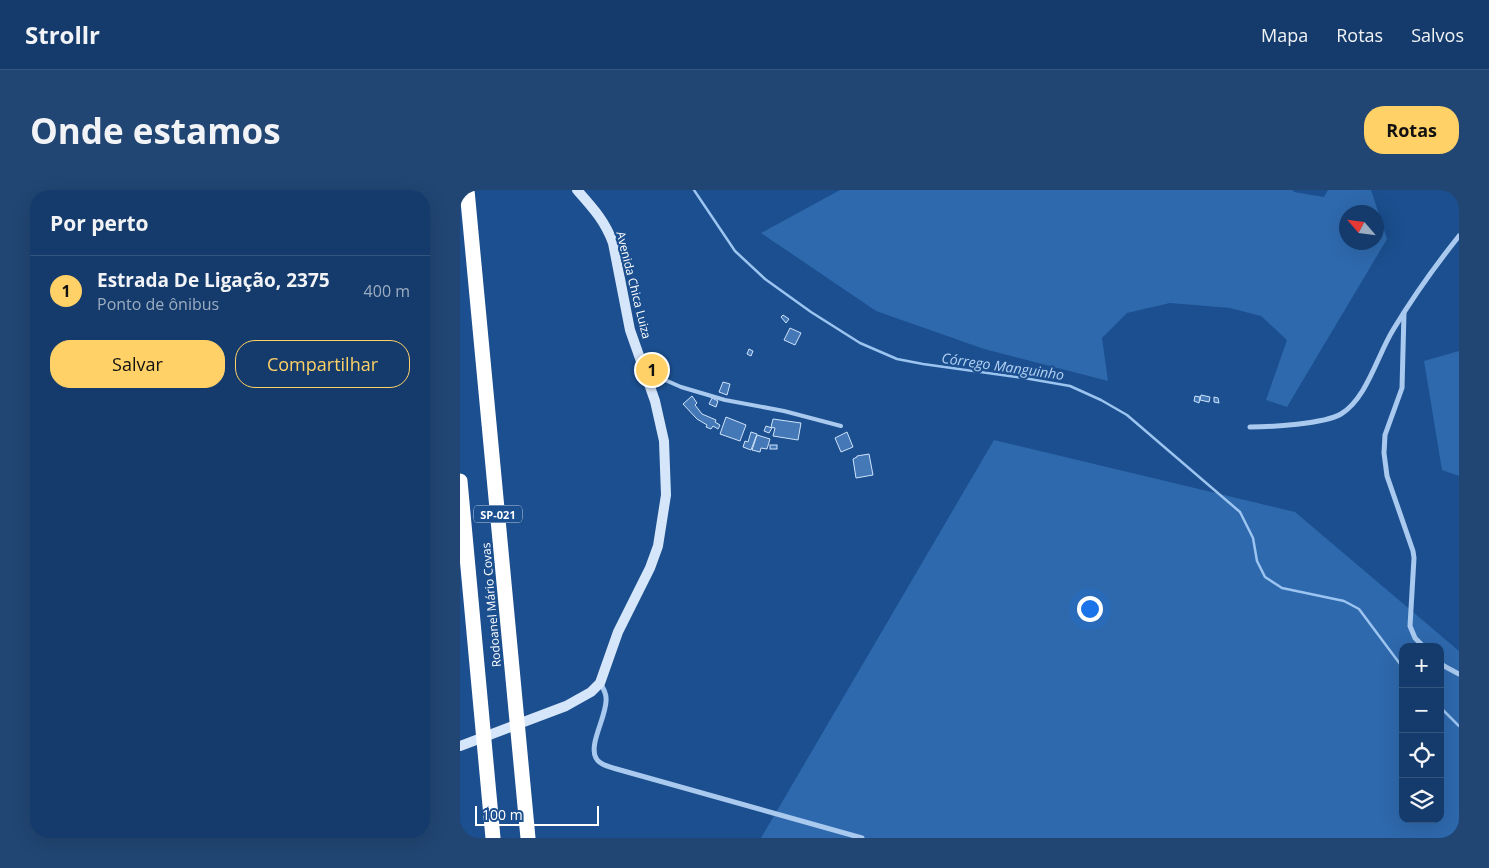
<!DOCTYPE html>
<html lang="pt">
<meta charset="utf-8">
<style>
body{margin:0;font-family:"Open Sans",sans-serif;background:#214673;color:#f1f3f6}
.controls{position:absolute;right:15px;bottom:15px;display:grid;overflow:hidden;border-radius:10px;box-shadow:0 5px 20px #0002}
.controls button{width:45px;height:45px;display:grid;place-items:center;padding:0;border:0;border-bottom:1px solid #33557e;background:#143b6b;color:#f1f3f6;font:25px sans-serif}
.compass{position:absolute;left:879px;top:15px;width:45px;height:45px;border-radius:50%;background:#143b6b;box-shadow:0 5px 20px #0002;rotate:298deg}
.scale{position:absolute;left:15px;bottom:12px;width:124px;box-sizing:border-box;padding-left:5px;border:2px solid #fff;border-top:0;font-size:14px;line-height:18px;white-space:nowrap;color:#fff;-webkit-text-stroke:4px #1b4f8f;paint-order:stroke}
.you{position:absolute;left:629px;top:418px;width:18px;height:18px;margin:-12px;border:4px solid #fff;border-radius:50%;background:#1a73e8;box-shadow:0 0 0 8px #1a73e833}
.badge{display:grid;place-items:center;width:32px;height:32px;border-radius:50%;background:#ffd166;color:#111;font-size:16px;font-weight:700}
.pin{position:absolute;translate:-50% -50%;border:2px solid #fff;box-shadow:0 1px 5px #0006}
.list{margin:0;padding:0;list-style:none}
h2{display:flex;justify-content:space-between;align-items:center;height:65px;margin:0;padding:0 20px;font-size:21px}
h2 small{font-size:16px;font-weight:400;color:#9dadc1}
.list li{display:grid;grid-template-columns:32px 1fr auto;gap:15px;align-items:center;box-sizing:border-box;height:70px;padding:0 20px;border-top:1px solid #33557e}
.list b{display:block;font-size:19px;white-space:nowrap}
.list p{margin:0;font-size:16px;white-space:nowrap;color:#9dadc1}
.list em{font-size:16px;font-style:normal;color:#9dadc1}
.actions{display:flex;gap:10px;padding:15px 20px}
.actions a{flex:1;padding:11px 0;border:1px solid #ffd166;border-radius:20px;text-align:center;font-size:18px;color:#ffd166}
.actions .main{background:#ffd166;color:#111}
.icon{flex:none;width:28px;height:28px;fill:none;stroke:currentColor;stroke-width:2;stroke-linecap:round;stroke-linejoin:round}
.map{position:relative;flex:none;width:999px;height:648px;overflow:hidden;border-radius:20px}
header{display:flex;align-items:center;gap:30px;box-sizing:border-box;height:70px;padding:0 25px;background:#143b6b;border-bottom:1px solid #33557e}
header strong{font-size:24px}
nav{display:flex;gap:28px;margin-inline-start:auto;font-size:18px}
.intro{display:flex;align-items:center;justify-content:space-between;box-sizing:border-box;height:120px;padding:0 30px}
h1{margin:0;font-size:35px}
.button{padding:12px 22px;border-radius:20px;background:#ffd166;color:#111;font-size:18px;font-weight:700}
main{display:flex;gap:30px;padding:0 30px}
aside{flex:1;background:#143b6b;border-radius:20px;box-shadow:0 5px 20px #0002}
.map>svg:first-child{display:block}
.green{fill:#2e69ad;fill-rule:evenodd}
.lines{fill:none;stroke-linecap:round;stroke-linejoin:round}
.stream{stroke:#9cc4f0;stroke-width:2.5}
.building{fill:#4478b7;stroke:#cfe3fa}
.lane{stroke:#a9c9ee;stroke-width:4}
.street{stroke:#a9c9ee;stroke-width:5}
.secondary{stroke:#d6e6fa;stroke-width:10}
.highway{stroke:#fff;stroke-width:15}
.labels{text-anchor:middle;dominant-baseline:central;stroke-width:4.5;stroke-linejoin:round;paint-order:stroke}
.shield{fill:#1b4f8f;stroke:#bbcadd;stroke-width:1}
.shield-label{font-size:11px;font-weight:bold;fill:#fff}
.street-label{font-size:12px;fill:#fff;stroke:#1b4f8f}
.water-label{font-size:14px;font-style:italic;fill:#b5d3f5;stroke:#1b4f8f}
</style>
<header>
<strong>Strollr</strong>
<nav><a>Mapa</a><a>Rotas</a><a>Salvos</a></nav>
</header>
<div class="intro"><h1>Onde estamos</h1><a class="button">Rotas</a></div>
<main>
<aside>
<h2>Por perto<small></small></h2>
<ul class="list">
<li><span class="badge">1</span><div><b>Estrada De Ligação, 2375</b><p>Ponto de ônibus</p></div><em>400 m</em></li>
</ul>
<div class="actions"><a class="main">Salvar</a><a>Compartilhar</a></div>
</aside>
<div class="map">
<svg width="999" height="648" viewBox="0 0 999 648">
<rect width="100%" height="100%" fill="#1b4f8f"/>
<!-- green -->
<g class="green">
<path d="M 380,0 L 833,0 L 834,2 L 864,7 L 868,0 L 911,0 L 927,49 L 827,217 L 806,210 L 827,150 L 801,126 L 770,118 L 710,113 L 667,123 L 642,148 L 648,191 L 524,159 L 416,121 L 301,43 ZM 886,22 L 916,22 L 916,52 L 886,52 Z"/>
<path d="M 999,161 L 999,286 L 982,280 L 964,171 Z"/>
<path d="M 534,250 L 835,322 L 999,461 L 999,648 L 301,648 ZM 943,457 L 980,457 L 980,629 L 943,629 Z"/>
</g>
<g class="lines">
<!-- stream -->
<g class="stream">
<path d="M 234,0 L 275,61 L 305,89 L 351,122 L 400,153 L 437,169 L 463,174 L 564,188 L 610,196 L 641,210 L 667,225 L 780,322 L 793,348 L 797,371 L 805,387 L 822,398 L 884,411 L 899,419 L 943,478"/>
<path d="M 980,517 L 999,536"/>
</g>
</g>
<!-- building -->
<g class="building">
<path d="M 323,125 L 329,129 L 326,133 L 321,127 Z"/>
<path d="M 330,138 L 341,143 L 335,155 L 324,150 Z"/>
<path d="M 289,159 L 293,161 L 291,166 L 287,164 Z"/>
<path d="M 263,192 L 270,194 L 267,205 L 259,202 Z"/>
<path d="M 741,205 L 750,207 L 749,212 L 740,210 Z"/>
<path d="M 232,206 L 237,213 L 235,215 L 242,224 L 256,230 L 255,232 L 260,235 L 258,239 L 253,236 L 251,239 L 246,237 L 247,235 L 237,229 L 223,214 Z"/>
<path d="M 735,206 L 740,207 L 739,213 L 734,211 Z"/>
<path d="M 754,207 L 758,208 L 759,213 L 754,212 Z"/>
<path d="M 252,208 L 258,211 L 256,217 L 249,214 Z"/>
<path d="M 266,227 L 286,235 L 280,251 L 260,244 Z"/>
<path d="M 313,229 L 341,233 L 338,250 L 313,246 L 315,238 L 311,237 Z"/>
<path d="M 306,236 L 312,238 L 309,243 L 304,241 Z"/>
<path d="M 291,242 L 297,244 L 291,260 L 283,257 L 285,251 L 288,252 Z"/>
<path d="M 387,242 L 393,257 L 381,262 L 375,248 Z"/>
<path d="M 297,245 L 310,249 L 307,259 L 301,258 L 300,262 L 292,260 Z"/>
<rect x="310" y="255" width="7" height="4"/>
<path d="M 409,264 L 413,285 L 396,288 L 393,269 L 397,267 L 397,266 Z"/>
</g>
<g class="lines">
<!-- lane -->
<path class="lane" d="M 187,182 L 221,197 L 265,210 L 324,221 L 381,236"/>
<!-- street -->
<g class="street">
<path d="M 944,123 L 942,198 L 925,245 L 924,263 L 927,286 L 953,361 L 954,368 L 950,436 L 955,448 L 964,457"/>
<path d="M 790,237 C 811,237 864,234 881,224 C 907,208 917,166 933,140 C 953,107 975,76 999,46"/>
<path d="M 980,473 L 984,476 L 999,484"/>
<path d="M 140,493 C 143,498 146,502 146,508 C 148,524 128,554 136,568 C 139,574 147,576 153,578 L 402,648"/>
</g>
<!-- secondary -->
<path class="secondary" d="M 0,556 L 106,516 L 131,502 L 140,493 L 158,442 L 190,378 L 198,356 L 206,305 L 204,251 L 195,211 L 170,140 L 153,53 C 145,31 133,18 117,0"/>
<!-- highway -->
<g class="highway">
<path d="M 7,0 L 68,648"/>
<path d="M 0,291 L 33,648"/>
</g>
</g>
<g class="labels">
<!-- shield labels -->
<rect class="shield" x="14" y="315.5" width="48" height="17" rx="4"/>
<g class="shield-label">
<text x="38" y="324">SP-021</text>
</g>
<!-- street labels -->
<g class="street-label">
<text transform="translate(174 95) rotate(76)">Avenida Chica Luiza</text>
<text transform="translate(31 415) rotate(-95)">Rodoanel Mário Covas</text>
</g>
<!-- water labels -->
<g class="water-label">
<text transform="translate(543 176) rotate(8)">Córrego Manguinho</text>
</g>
</g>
</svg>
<div class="controls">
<button>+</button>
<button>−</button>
<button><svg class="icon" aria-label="locate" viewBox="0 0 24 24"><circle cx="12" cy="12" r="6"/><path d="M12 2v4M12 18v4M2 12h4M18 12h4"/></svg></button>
<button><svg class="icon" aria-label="layers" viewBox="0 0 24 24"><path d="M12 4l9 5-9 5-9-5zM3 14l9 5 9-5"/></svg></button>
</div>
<svg class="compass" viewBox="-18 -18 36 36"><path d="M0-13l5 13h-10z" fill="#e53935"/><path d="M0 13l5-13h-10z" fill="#9dadc1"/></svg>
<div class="scale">100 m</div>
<div class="you"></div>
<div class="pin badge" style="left:192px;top:180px">1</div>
</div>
</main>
